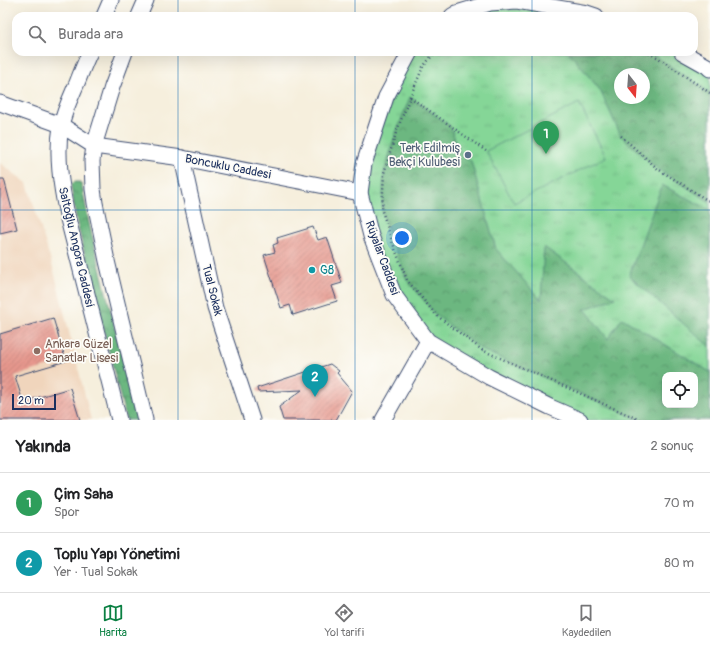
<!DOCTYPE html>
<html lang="tr">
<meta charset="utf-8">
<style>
body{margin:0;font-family:Pangolin,sans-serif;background:#f2f2f2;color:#202124}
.controls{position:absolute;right:12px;bottom:12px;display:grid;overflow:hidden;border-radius:8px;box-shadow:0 4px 16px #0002}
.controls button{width:36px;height:36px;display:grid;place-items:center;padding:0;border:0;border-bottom:1px solid #e0e0e0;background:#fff;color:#202124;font:20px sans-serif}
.compass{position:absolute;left:614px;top:68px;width:36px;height:36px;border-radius:50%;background:#fff;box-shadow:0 4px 16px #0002;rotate:163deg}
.scale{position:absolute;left:12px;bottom:10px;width:44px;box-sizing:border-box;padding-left:4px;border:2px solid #1b2f5e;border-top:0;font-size:11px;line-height:14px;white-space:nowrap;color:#1b2f5e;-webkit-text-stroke:3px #fdfcf7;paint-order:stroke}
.you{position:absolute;left:402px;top:238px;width:14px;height:14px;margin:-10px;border:3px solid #fff;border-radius:50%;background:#1a73e8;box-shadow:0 0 0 6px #1a73e833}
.badge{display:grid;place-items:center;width:26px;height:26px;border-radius:50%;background:#0b8043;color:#fff;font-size:13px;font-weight:700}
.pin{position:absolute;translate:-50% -33px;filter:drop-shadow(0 1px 2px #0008)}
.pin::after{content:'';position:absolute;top:21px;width:14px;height:12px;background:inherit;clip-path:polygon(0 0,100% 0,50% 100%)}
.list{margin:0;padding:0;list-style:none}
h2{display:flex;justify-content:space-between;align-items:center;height:52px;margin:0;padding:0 16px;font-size:17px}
h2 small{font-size:13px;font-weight:400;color:#757577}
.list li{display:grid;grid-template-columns:26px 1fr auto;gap:12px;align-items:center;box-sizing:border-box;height:60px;padding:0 16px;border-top:1px solid #e0e0e0}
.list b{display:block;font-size:15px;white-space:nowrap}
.list p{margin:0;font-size:13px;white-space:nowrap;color:#757577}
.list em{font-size:13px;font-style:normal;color:#757577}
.icon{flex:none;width:22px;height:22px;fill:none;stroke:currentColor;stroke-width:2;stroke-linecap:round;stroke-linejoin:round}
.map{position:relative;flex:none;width:710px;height:420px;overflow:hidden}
.search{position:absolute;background:#fff;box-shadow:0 4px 16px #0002;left:12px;right:12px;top:12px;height:44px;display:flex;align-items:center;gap:10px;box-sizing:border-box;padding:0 14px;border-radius:12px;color:#757577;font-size:15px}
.sheet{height:172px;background:#fff}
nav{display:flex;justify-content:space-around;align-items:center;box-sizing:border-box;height:56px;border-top:1px solid #e0e0e0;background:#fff;font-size:11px;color:#757577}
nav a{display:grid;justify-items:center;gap:2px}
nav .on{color:#0b8043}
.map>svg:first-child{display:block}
.built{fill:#f0d5bc}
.grass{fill:url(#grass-tufts);stroke:#50827a;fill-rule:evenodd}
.forest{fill:url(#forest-crowns);stroke:#44736f;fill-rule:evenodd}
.pitch{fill:#85d697;stroke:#50827a}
.building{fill:url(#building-hatch)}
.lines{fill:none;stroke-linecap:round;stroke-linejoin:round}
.minor-casing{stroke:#3c4c71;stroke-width:17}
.path{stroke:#3c4c71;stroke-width:2.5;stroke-dasharray:1 3;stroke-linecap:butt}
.minor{stroke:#fff;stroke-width:15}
.grid{fill:none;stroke:#1f6fb2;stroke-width:1;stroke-opacity:0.55}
.service-dot{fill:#5c6f8a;stroke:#fdfcf7;stroke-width:1.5}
.culture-dot{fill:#0f9aa8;stroke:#fdfcf7;stroke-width:1.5}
.education-dot{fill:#8d6e63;stroke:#fdfcf7;stroke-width:1.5}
.labels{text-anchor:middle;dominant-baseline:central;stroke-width:3.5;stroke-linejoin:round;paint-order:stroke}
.service-label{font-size:12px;fill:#4e5e75;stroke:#fdfcf7;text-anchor:end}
.street-label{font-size:12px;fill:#1b2f5e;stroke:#fdfcf7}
.culture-label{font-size:12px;fill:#0d838f;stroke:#fdfcf7;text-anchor:start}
.education-label{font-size:12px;fill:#785e54;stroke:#fdfcf7;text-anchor:start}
</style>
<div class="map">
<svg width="710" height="420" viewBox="0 0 710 420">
<defs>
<pattern id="grass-tufts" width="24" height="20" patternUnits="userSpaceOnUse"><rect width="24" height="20" fill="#85d697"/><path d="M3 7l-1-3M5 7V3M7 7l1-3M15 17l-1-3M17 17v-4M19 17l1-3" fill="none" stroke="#72b885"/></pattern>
<pattern id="forest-crowns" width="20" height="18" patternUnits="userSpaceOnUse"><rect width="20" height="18" fill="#6cb780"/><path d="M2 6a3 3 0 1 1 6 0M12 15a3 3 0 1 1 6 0" fill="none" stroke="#58956c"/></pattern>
<pattern id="building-hatch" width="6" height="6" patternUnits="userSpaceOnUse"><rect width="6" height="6" fill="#e6978d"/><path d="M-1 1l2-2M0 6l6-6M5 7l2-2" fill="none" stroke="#ba7c76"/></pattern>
</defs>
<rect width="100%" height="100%" fill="#fdfcf7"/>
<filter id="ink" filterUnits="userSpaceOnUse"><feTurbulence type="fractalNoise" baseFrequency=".025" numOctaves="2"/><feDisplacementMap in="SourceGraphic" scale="8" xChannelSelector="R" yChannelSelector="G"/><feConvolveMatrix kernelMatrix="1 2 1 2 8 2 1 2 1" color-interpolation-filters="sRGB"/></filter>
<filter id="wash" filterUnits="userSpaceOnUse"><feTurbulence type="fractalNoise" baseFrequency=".012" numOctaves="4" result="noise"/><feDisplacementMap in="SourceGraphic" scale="16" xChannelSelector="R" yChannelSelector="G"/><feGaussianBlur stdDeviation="0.9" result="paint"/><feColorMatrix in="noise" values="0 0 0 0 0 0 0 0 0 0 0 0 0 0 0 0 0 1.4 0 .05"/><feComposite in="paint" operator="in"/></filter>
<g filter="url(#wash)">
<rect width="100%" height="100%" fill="#f6efdd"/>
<!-- built -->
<path class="built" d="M 0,163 L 27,183 L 54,271 L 91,420 L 0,420 Z"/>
<!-- grass -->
<g class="grass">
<path d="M 490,3 L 596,16 L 452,16 Z"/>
<path d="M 410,52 L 682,52 L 710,69 L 710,420 L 580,420 L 428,341 L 394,295 L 371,236 L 364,164 ZM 620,74 L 644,74 L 644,98 L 620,98 ZM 665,375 L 695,375 L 695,405 L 665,405 Z"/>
</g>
<!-- forest -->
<g class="forest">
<path d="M 569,52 L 645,52 L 657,57 L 710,93 L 710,201 L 707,200 L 658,169 L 621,136 L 600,90 ZM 620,74 L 644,74 L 644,98 L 620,98 Z"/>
<path d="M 410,97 L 450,126 L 460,152 L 471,161 L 496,249 L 541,300 L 544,247 L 615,298 L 585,309 L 608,339 L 622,318 L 710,372 L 710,420 L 640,420 L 482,350 L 436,315 L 407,280 L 392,241 L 382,211 L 384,173 L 396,133 ZM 665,375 L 695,375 L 695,405 L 665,405 Z"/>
<path d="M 74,182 L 80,182 L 82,186 L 89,223 L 138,420 L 126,420 L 77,223 L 71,187 L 72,184 Z"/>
<path d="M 662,185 L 710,210 L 710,347 L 629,276 Z"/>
</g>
<!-- pitch -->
<path class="pitch" d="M 579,103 L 606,157 L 514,203 L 486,151 Z"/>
<g id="blocks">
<!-- building -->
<g class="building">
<path d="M 0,179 L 4,179 L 17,229 L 0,233 Z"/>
<path d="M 313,227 L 318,240 L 327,237 L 342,283 L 332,286 L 337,301 L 293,315 L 290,305 L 281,308 L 264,255 L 275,252 L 273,245 L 278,243 L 277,238 Z"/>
<path d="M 53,318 L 66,361 L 15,376 L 23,402 L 70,388 L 80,420 L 0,420 L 0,334 Z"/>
<path d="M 330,364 L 339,371 L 337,373 L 352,391 L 336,420 L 283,420 L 279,407 L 302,390 L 258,392 L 257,388 Z"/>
</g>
</g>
</g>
<g filter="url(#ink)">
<use href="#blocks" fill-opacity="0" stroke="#3c4c71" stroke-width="1"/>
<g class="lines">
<!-- minor casing -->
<g class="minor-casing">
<g id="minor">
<path d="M 104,16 L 111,0"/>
<path d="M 139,16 L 146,0"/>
<path d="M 452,16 L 457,13 L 490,3 L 517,1 L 587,13 L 596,16"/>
<path d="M 90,52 C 85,62 81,73 77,83 C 71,97 64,111 61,126 C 56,155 61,186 67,215 L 119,420"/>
<path d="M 125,52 L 112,87 L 94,146 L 92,161 L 93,189 L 95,203 L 107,261 L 145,420"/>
<path d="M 410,52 L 386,97 L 364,164 L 360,193 L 371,236 L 394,295 L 428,341 L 489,377 L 550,407 L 580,420"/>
<path d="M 682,52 L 707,66 L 710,69"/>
<path d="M 0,103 L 61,125 L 94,146 L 182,158 L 360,193"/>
<path d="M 182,158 L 215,308 L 252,420"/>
<path d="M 383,420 L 428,341"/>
</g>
</g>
<!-- path -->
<g class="path">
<path d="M 645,52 L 657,57 L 710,93"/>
<path d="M 410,97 L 423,67 L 435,52"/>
<path d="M 621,136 L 658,169 L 707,200 L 710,201"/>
<path d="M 486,151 L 410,97 L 396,133 L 384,173 L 382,211 L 392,241 L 407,280 L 436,315 L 482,350 L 640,420"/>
</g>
<!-- minor -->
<use href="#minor" class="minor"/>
</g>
</g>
<!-- grid -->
<path class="grid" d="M 178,0 L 178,16M 355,0 L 355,16M 532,0 L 532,16M 178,52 L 178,420M 355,52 L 355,420M 532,52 L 532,420M 0,210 L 710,210"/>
<!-- markers -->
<circle class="service-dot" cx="468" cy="155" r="4"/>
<circle class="culture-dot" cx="312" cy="270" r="4"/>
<circle class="education-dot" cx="37" cy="351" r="4"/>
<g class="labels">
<!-- service labels -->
<g class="service-label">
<text x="460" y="148">Terk Edilmiş<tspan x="460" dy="14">Bekçi Kulubesi</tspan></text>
</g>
<!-- street labels -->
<g class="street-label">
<text transform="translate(228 167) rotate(11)">Boncuklu Caddesi</text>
<text transform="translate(76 247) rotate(77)">Saltoğlu Angora Caddesi</text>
<text transform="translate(382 258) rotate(70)">Rüyalar Caddesi</text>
<text transform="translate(212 290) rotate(76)">Tual Sokak</text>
</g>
<!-- culture labels -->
<g class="culture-label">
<text x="320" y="270">G8</text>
</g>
<!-- education labels -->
<g class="education-label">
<text x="45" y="344">Ankara Güzel<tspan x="45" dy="14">Sanatlar Lisesi</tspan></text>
</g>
</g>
</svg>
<div class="controls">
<button><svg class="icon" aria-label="locate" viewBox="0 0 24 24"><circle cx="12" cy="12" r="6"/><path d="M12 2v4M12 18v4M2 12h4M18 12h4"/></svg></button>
</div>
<svg class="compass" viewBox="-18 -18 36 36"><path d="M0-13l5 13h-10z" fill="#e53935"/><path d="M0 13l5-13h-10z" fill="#757577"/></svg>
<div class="scale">20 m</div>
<div class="you"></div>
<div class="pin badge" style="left:546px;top:154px;background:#2e9e5b">1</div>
<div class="pin badge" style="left:315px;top:397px;background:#0f9aa8">2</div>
<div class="search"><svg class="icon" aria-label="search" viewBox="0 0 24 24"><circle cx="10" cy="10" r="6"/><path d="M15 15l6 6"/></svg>Burada ara</div>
</div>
<section class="sheet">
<h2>Yakında<small>2 sonuç</small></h2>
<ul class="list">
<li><span class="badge" style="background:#2e9e5b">1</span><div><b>Çim Saha</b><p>Spor</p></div><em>70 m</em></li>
<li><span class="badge" style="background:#0f9aa8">2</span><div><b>Toplu Yapı Yönetimi</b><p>Yer · Tual Sokak</p></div><em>80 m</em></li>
</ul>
</section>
<nav>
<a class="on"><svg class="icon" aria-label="map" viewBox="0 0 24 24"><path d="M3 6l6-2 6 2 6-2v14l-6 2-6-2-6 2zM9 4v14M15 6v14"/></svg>Harita</a>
<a><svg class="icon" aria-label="directions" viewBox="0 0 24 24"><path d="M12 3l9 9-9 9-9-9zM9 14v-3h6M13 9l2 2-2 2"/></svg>Yol tarifi</a>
<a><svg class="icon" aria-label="saved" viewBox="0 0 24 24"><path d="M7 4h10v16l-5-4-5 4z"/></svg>Kaydedilen</a>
</nav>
